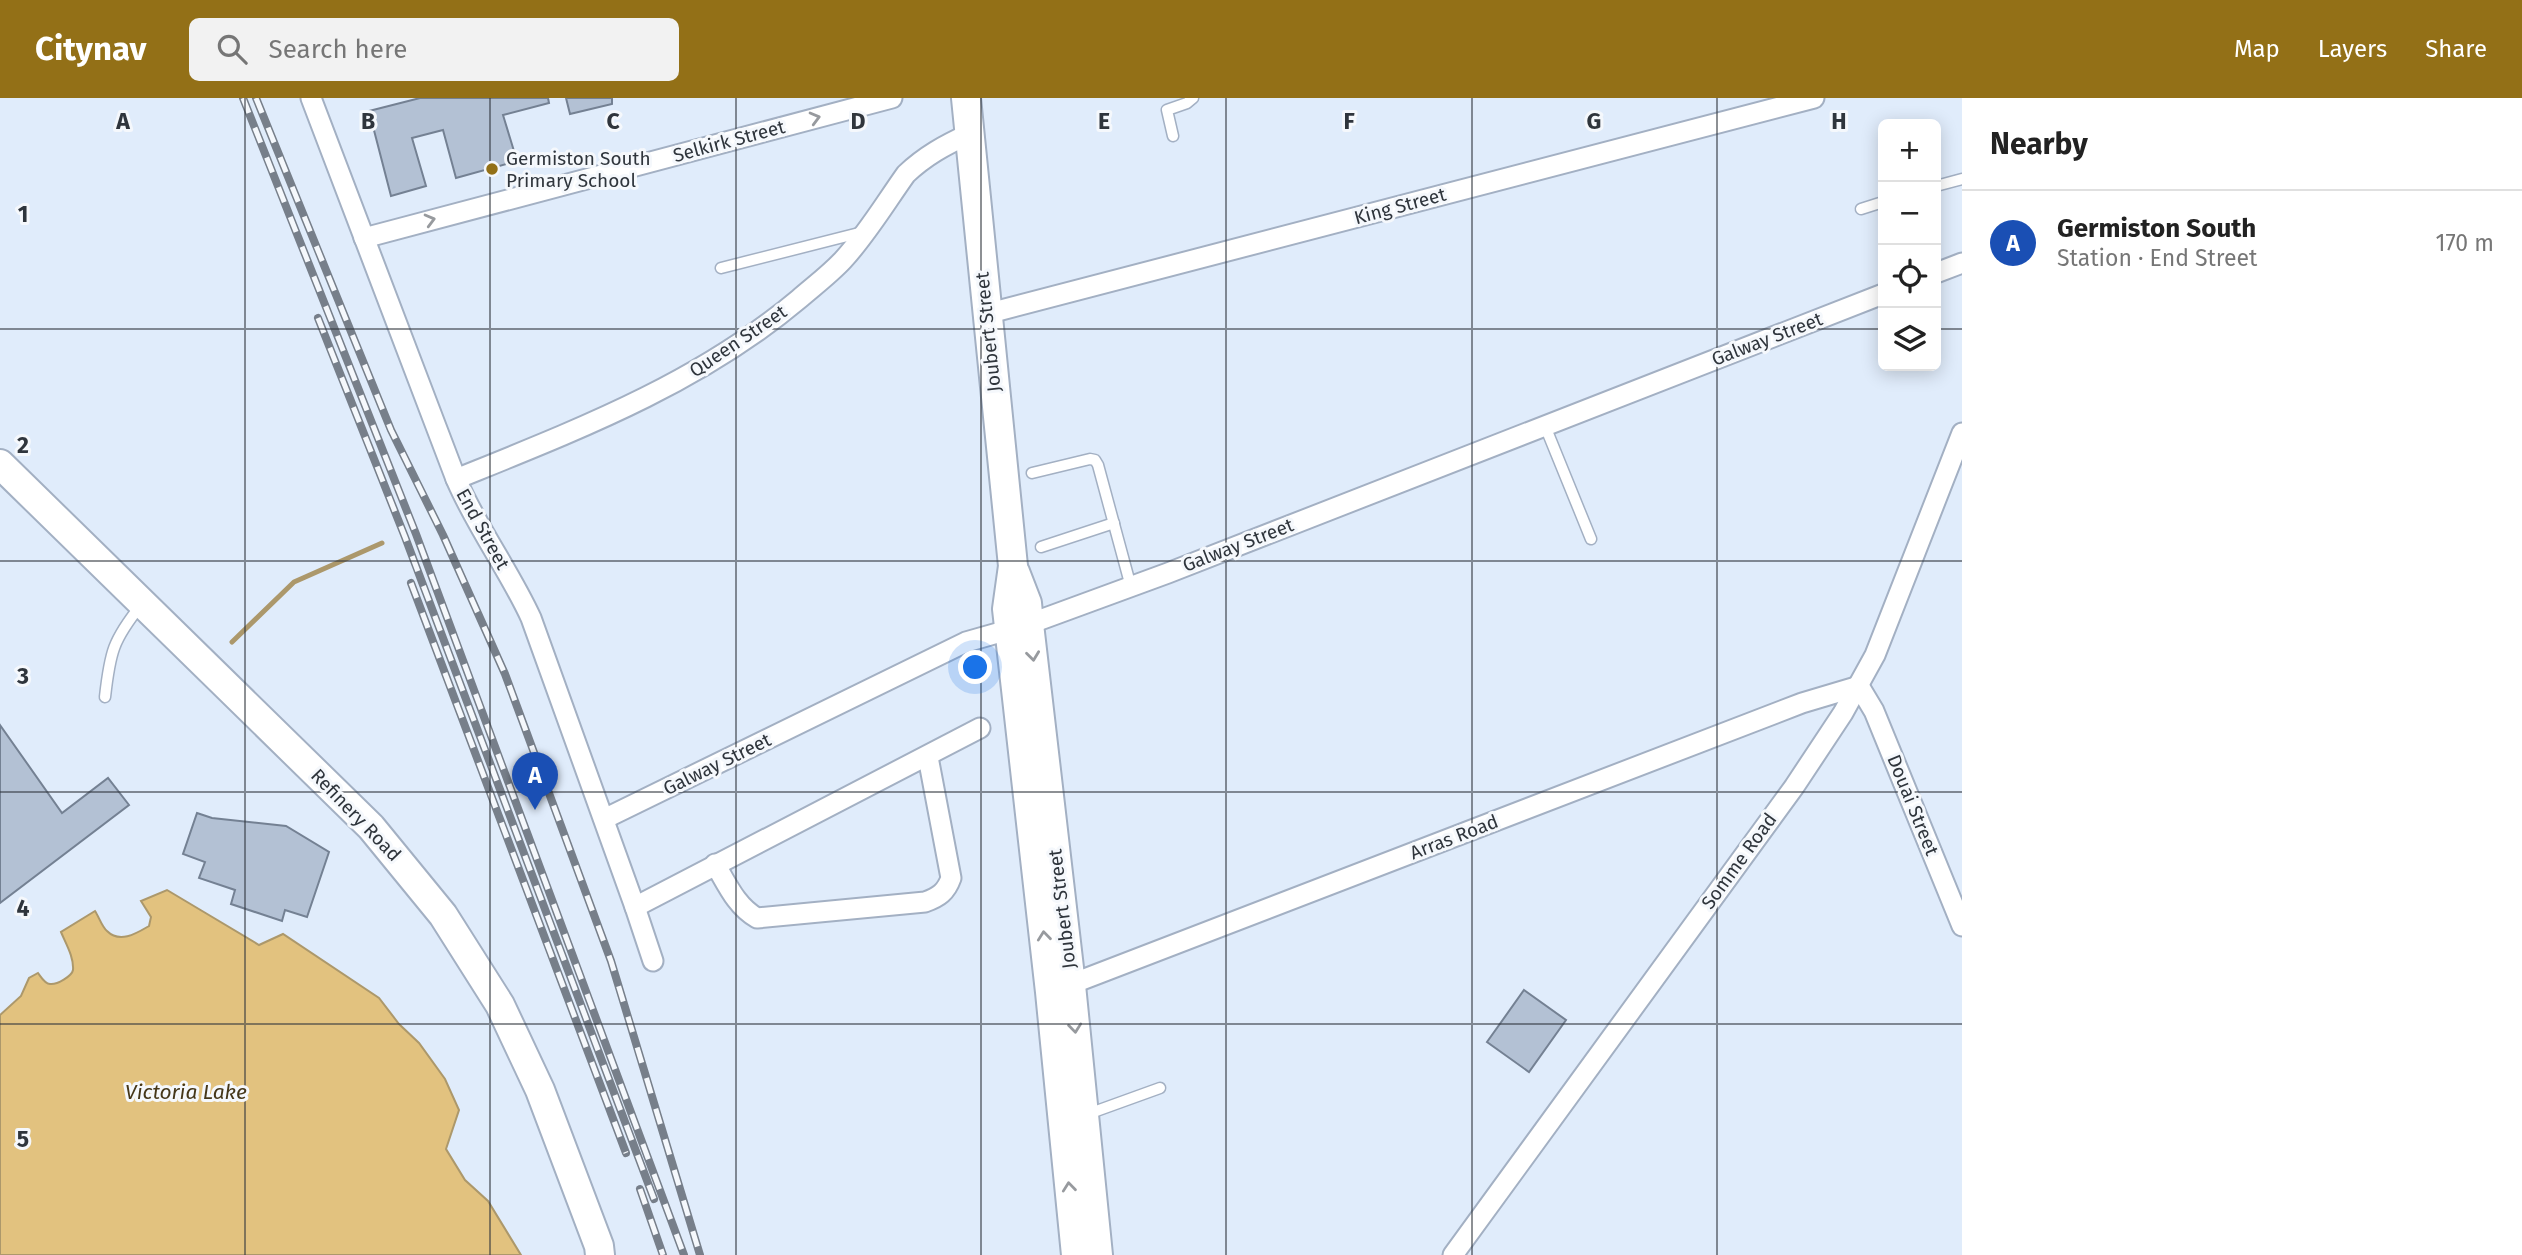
<!DOCTYPE html>
<meta charset="utf-8">
<style>
body{margin:0;font-family:"Fira Sans",sans-serif;background:#f2f2f2;color:#222}
.controls{position:absolute;right:21px;top:21px;display:grid;overflow:hidden;border-radius:10px;box-shadow:0 4px 18px #0003}
.controls button{width:63px;height:63px;display:grid;place-items:center;padding:0;border:0;border-bottom:2px solid #e0e0e0;background:#fff;color:#222;font:35px sans-serif}
.you{position:absolute;left:976px;top:570px;width:24px;height:24px;margin:-18px;border:5px solid #fff;border-radius:50%;background:#1a73e8;box-shadow:0 0 0 10px #1a73e833}
.badge{display:grid;place-items:center;width:46px;height:46px;border-radius:50%;background:#937017;color:#fff;font-size:23px;font-weight:700}
.pin{position:absolute;translate:-50% -58px;filter:drop-shadow(0 2px 4px #0008)}
.pin::after{content:'';position:absolute;top:37px;width:24px;height:21px;background:inherit;clip-path:polygon(0 0,100% 0,50% 100%)}
.list{margin:0;padding:0;list-style:none}
h2{display:flex;justify-content:space-between;align-items:center;height:91px;margin:0;padding:0 28px;font-size:30px}
h2 small{font-size:23px;font-weight:400;color:#767676}
.list li{display:grid;grid-template-columns:46px 1fr auto;gap:21px;align-items:center;box-sizing:border-box;height:105px;padding:0 28px;border-top:2px solid #e0e0e0}
.list b{display:block;font-size:26px;white-space:nowrap}
.list p{margin:0;font-size:23px;white-space:nowrap;color:#767676}
.list em{font-size:23px;font-style:normal;color:#767676}
.icon{flex:none;width:38px;height:38px;fill:none;stroke:currentColor;stroke-width:2;stroke-linecap:round;stroke-linejoin:round}
.map{position:relative;flex:none;width:1962px;height:1157px;overflow:hidden}
header{display:flex;align-items:center;gap:42px;box-sizing:border-box;height:98px;padding:0 35px;background:#937017;color:#fff}
header strong{font-size:33px}
nav{display:flex;gap:38px;margin-inline-start:auto;font-size:24px}
.search{width:490px;height:63px;background:#f2f2f2;display:flex;align-items:center;gap:18px;box-sizing:border-box;padding:0 24px;border-radius:10px;color:#767676;font-size:26px}
main{display:flex}
aside{flex:1;background:#fff}
.map>svg:first-child{display:block}
.water{fill:#e2c27f;stroke:#ac986b;stroke-width:2}
.lines{fill:none;stroke-linecap:round;stroke-linejoin:round}
.stream{stroke:#ac986b;stroke-width:5}
.building{fill:#b3c1d4;stroke:#748193;stroke-width:2}
.service-casing{stroke:#a3b0c3;stroke-width:13}
.minor-casing{stroke:#a3b0c3;stroke-width:23}
.secondary-casing{stroke:#a3b0c3;stroke-width:32}
.service{stroke:#fff;stroke-width:10}
.minor{stroke:#fff;stroke-width:19}
.secondary{stroke:#fff;stroke-width:28}
.rail-casing{stroke:#777f8a;stroke-width:8}
.rail{stroke:#f5f8fc;stroke-width:5;stroke-dasharray:16;stroke-linecap:butt}
.oneway{stroke:#979a9e}
.grid{fill:none;stroke:#2f353c;stroke-width:2;stroke-opacity:0.55}
.poi-dot{fill:#937017;stroke:#f5f8fc;stroke-width:2.5}
.labels{text-anchor:middle;dominant-baseline:central;stroke-width:6;stroke-linejoin:round;paint-order:stroke}
.street-label{font-size:19px;fill:#2f353c;stroke:#f5f8fc}
.poi-label{font-size:19px;fill:#2f353c;stroke:#f5f8fc;text-anchor:start}
.water-label{font-size:21px;font-style:italic;fill:#453719;stroke:#f5f8fc}
.grid-label{font-size:23px;text-anchor:middle;font-weight:bold;fill:#2f353c;stroke:#f5f8fc;stroke-width:6;stroke-linejoin:round;paint-order:stroke}
</style>
<header>
<strong>Citynav</strong>
<div class="search"><svg class="icon" aria-label="search" viewBox="0 0 24 24"><circle cx="10" cy="10" r="6"/><path d="M15 15l6 6"/></svg>Search here</div>
<nav><a>Map</a><a>Layers</a><a>Share</a></nav>
</header>
<main>
<div class="map">
<svg width="1962" height="1157" viewBox="0 0 1962 1157">
<rect width="100%" height="100%" fill="#e0ecfb"/>
<!-- water -->
<path class="water" d="M 167,792 L 259,847 L 283,836 L 379,900 L 399,926 L 419,945 L 445,981 L 459,1012 L 446,1051 L 465,1082 L 488,1103 L 521,1157 L 0,1157 L 0,917 L 21,898 L 29,880 L 38,875 C 41,879 45,886 50,886 C 57,887 72,878 73,872 C 74,859 66,846 61,834 L 95,813 C 99,819 102,829 107,833 C 120,846 137,835 149,828 L 151,819 L 141,803 Z"/>
<g class="lines">
<!-- stream -->
<path class="stream" d="M 232,544 L 294,484 L 382,445"/>
</g>
<!-- building -->
<g class="building">
<path d="M 420,0 L 548,0 L 549,5 L 503,17 L 517,63 L 456,80 L 443,32 L 412,40 L 426,88 L 391,98 L 369,13 Z"/>
<path d="M 566,0 L 612,0 L 612,6 L 570,16 Z"/>
<path d="M 0,627 L 62,715 L 108,680 L 129,707 L 0,805 Z"/>
<path d="M 197,715 L 212,720 L 286,728 L 329,754 L 307,819 L 285,812 L 282,823 L 231,806 L 235,792 L 199,780 L 205,764 L 183,756 Z"/>
<path d="M 1524,892 L 1566,922 L 1529,974 L 1487,944 Z"/>
</g>
<g class="lines">
<!-- service casing -->
<g class="service-casing">
<g id="service">
<path d="M 1173,38 L 1167,12 L 1187,5 L 1193,0"/>
<path d="M 1936,88 L 1962,81"/>
<path d="M 1861,111 L 1883,104"/>
<path d="M 721,170 L 863,134"/>
<path d="M 1545,328 L 1591,441"/>
<path d="M 1032,375 L 1090,361 L 1095,362 L 1098,367 L 1131,489"/>
<path d="M 1041,449 L 1114,425"/>
<path d="M 105,599 C 110,554 113,542 141,507"/>
<path d="M 1088,1016 L 1160,990"/>
</g>
</g>
<!-- minor casing -->
<g class="minor-casing">
<g id="minor">
<path d="M 311,0 L 456,381 C 477,430 509,472 531,520 L 635,809 L 653,863"/>
<path d="M 364,140 L 892,0"/>
<path d="M 1936,175 L 1962,165"/>
<path d="M 986,216 L 1814,0"/>
<path d="M 456,381 C 577,332 698,286 799,201 C 814,188 830,176 843,162 C 867,136 886,104 906,76 C 925,58 945,47 969,36"/>
<path d="M 604,721 L 966,544 L 1029,526 L 1168,475 L 1883,196"/>
<path d="M 715,766 C 727,786 736,808 757,820 L 925,804 C 939,799 946,794 951,780 L 928,659"/>
<path d="M 635,809 L 980,630"/>
<path d="M 1061,890 L 1802,605 L 1859,588 L 1874,613 L 1962,828"/>
<path d="M 1453,1157 L 1794,689 L 1843,615 L 1875,557 L 1962,335"/>
</g>
</g>
<!-- secondary casing -->
<g class="secondary-casing">
<g id="secondary">
<path d="M 966,0 L 1013,468 L 1007,511 L 1050,894 L 1076,1157"/>
<path d="M 0,366 L 371,729 L 443,817 L 500,907 L 540,992 L 599,1148 L 600,1157"/>
<path d="M 1015,474 L 1027,505 L 1029,526 L 1071,887 L 1098,1157"/>
</g>
</g>
<!-- service -->
<use href="#service" class="service"/>
<!-- minor -->
<use href="#minor" class="minor"/>
<!-- secondary -->
<use href="#secondary" class="secondary"/>
<!-- rail casing -->
<g class="rail-casing">
<g id="rail">
<path d="M 243,0 L 416,436 L 684,1157"/>
<path d="M 256,0 L 391,332 L 443,437 L 505,576 L 611,863 L 700,1157"/>
<path d="M 318,220 L 405,439 L 654,1101"/>
<path d="M 411,485 L 626,1055"/>
<path d="M 640,1091 L 663,1157"/>
</g>
</g>
<!-- rail -->
<use href="#rail" class="rail"/>
</g>
<!-- one-way arrows -->
<defs><path id="oneway-chevron" d="M-2-3.5L2.5 0L-2 3.5" fill="none" stroke-width="1.6" stroke-linecap="round" stroke-linejoin="round" transform="scale(1.75)"/></defs>
<g class="oneway">
<use href="#oneway-chevron" transform="translate(815 20) rotate(-15)"/>
<use href="#oneway-chevron" transform="translate(430 122) rotate(-15)"/>
<use href="#oneway-chevron" transform="translate(1033 558) rotate(83)"/>
<use href="#oneway-chevron" transform="translate(1044 838) rotate(-96)"/>
<use href="#oneway-chevron" transform="translate(1075 930) rotate(84)"/>
<use href="#oneway-chevron" transform="translate(1069 1089) rotate(-96)"/>
</g>
<!-- grid -->
<path class="grid" d="M 245,0 L 245,1157M 490,0 L 490,1157M 736,0 L 736,1157M 981,0 L 981,1157M 1226,0 L 1226,1157M 1472,0 L 1472,1157M 1717,0 L 1717,1157M 0,231 L 1883,231M 1936,231 L 1962,231M 0,463 L 1962,463M 0,694 L 1962,694M 0,926 L 1962,926"/>
<!-- markers -->
<circle class="poi-dot" cx="492" cy="71" r="7"/>
<g class="labels">
<!-- street labels -->
<g class="street-label">
<text transform="translate(729 43) rotate(-15)">Selkirk Street</text>
<text transform="translate(1400 108) rotate(-15)">King Street</text>
<text transform="translate(988 234) rotate(-96)">Joubert Street</text>
<text transform="translate(1767 241) rotate(-21)">Galway Street</text>
<text transform="translate(738 243) rotate(-34)">Queen Street</text>
<text transform="translate(483 431) rotate(61)">End Street</text>
<text transform="translate(1238 447) rotate(-21)">Galway Street</text>
<text transform="translate(717 666) rotate(-26)">Galway Street</text>
<text transform="translate(1913 707) rotate(68)">Douai Street</text>
<text transform="translate(356 717) rotate(46)">Refinery Road</text>
<text transform="translate(1454 739) rotate(-21)">Arras Road</text>
<text transform="translate(1739 763) rotate(-54)">Somme Road</text>
<text transform="translate(1062 811) rotate(-97)">Joubert Street</text>
</g>
<!-- poi labels -->
<g class="poi-label">
<text x="506" y="60">Germiston South<tspan x="506" dy="22">Primary School</tspan></text>
</g>
<!-- water labels -->
<g class="water-label">
<text x="186" y="994">Victoria Lake</text>
</g>
</g>
<g class="grid-label">
<text x="123" y="31">A</text>
<text x="368" y="31">B</text>
<text x="613" y="31">C</text>
<text x="858" y="31">D</text>
<text x="1104" y="31">E</text>
<text x="1349" y="31">F</text>
<text x="1594" y="31">G</text>
<text x="1839" y="31">H</text>
<text x="23" y="124">1</text>
<text x="23" y="355">2</text>
<text x="23" y="586">3</text>
<text x="23" y="818">4</text>
<text x="23" y="1049">5</text>
</g>
</svg>
<div class="controls">
<button>+</button>
<button>−</button>
<button><svg class="icon" aria-label="locate" viewBox="0 0 24 24"><circle cx="12" cy="12" r="6"/><path d="M12 2v4M12 18v4M2 12h4M18 12h4"/></svg></button>
<button><svg class="icon" aria-label="layers" viewBox="0 0 24 24"><path d="M12 4l9 5-9 5-9-5zM3 14l9 5 9-5"/></svg></button>
</div>
<div class="you"></div>
<div class="pin badge" style="left:535px;top:712px;background:#1a4fb4">A</div>
</div>
<aside>
<h2>Nearby<small></small></h2>
<ul class="list">
<li><span class="badge" style="background:#1a4fb4">A</span><div><b>Germiston South</b><p>Station · End Street</p></div><em>170 m</em></li>
</ul>
</aside>
</main>
